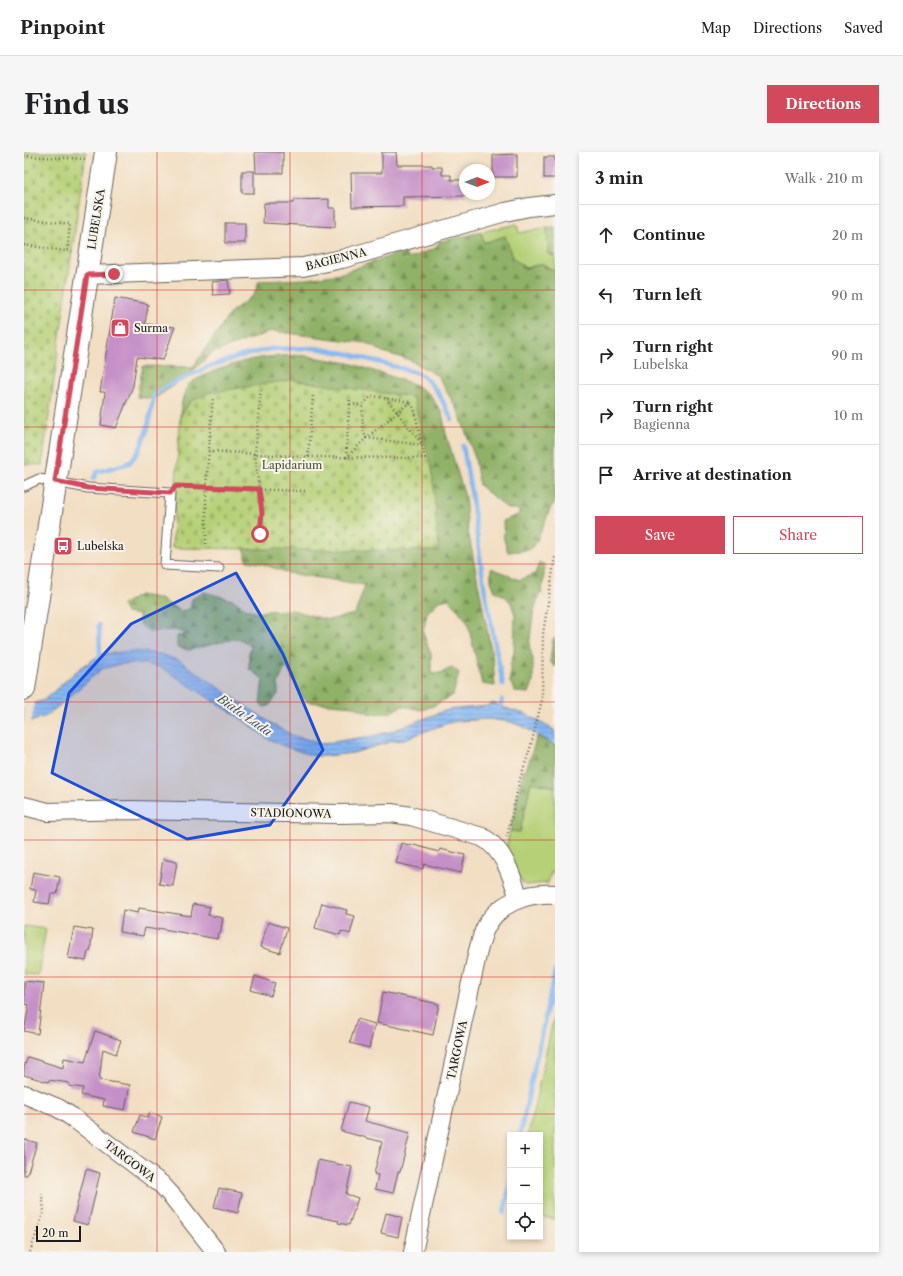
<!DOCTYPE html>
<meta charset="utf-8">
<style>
body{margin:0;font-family:"Libre Caslon Text",serif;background:#f6f6f6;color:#202124}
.controls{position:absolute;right:12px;bottom:12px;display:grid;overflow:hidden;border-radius:0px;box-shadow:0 2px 6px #0003}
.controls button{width:36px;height:36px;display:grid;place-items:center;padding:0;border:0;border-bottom:1px solid #e0e0e0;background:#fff;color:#202124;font:20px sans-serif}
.compass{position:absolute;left:435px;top:12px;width:36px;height:36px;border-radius:50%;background:#fff;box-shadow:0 2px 6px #0003;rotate:90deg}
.scale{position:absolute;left:12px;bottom:10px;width:45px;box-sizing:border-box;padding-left:4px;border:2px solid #1c1c1c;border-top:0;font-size:11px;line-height:14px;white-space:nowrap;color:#1c1c1c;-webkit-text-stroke:3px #f7f3e8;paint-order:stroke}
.stop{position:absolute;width:12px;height:12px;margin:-9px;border:3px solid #d1495b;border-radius:50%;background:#fff}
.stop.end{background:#d1495b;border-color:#fff;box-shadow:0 1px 4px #0008}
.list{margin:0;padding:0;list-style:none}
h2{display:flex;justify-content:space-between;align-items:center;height:52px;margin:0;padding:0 16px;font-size:17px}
h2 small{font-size:13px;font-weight:400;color:#757577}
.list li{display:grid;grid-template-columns:26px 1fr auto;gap:12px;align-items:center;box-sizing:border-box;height:60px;padding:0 16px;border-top:1px solid #e0e0e0}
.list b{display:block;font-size:15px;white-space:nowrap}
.list p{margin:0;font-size:13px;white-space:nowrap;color:#757577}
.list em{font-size:13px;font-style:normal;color:#757577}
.actions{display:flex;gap:8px;padding:12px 16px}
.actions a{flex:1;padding:9px 0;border:1px solid #d1495b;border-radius:0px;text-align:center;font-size:14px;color:#d1495b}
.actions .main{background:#d1495b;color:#fff}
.icon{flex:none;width:22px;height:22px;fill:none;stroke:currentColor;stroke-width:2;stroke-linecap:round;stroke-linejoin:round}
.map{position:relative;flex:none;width:531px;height:1100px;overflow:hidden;border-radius:0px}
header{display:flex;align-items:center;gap:24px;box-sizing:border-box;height:56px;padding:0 20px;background:#fff;border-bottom:1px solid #e0e0e0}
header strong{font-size:19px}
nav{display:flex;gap:22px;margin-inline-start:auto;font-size:14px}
.intro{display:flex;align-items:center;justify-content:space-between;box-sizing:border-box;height:96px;padding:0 24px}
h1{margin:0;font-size:28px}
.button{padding:10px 18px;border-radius:0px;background:#d1495b;color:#fff;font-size:14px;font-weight:700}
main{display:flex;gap:24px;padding:0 24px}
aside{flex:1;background:#fff;border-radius:0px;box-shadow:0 2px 6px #0003}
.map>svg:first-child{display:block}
.green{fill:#b5d076;stroke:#687649}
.forest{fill:url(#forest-firs);stroke:#566742}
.cemetery{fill:url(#cemetery-stones);stroke:#687649}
.water{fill:url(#water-rules);stroke:#526a88}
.pier{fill:#f2dec2}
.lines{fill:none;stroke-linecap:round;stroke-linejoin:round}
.stream{stroke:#87b8f3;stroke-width:4.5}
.building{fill:#c58fc7}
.service-casing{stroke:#676056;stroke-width:11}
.minor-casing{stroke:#676056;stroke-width:20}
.tertiary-casing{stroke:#676056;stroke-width:24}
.path{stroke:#676056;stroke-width:2.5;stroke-dasharray:1 3;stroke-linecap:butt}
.service{stroke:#fff;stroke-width:9}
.minor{stroke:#fff;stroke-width:18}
.tertiary{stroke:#fff;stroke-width:22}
.route{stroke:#d1495b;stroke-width:5}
.marked{fill:#1d4ed8;fill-opacity:0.2;stroke:#1d4ed8;stroke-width:3;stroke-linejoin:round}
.grid{fill:none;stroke:#d62828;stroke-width:1;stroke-opacity:0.55}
.labels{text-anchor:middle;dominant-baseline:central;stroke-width:4;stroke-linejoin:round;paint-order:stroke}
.street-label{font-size:11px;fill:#1c1c1c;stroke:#f7f3e8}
.poi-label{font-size:11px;fill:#1c1c1c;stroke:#f7f3e8;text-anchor:start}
.park-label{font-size:11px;fill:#4a5237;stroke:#f7f3e8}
.water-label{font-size:12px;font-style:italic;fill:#415367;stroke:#f7f3e8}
</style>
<header>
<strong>Pinpoint</strong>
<nav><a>Map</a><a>Directions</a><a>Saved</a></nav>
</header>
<div class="intro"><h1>Find us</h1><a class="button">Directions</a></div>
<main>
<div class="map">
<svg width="531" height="1100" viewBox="0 0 531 1100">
<defs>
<pattern id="forest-firs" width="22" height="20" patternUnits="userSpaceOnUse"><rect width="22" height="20" fill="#90b267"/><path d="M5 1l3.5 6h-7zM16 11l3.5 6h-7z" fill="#759054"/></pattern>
<pattern id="cemetery-stones" width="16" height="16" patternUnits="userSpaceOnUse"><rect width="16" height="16" fill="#b5d076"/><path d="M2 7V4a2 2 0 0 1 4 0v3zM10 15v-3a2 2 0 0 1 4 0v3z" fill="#9bb266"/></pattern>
<pattern id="water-rules" width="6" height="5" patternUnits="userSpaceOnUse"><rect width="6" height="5" fill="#87b8f3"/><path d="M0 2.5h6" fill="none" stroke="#6e95c4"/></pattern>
</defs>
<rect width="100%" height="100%" fill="#f7f3e8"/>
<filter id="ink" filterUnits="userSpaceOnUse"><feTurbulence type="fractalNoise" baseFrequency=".025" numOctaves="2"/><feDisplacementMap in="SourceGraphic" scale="8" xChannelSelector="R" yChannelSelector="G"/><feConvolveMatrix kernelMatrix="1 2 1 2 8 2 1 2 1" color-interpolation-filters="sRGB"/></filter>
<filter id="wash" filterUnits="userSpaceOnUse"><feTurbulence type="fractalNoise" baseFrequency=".012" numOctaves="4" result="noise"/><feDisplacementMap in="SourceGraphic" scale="16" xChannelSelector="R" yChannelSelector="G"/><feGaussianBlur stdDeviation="0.9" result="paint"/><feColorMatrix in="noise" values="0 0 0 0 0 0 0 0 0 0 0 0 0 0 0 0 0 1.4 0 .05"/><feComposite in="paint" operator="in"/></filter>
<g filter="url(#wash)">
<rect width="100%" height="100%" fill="#f2dec2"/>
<!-- green -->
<g class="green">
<path d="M 493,72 L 495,81 L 523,75 L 524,102 L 531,104 L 531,119 L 519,112 L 501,116 L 488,105 L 481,84 L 459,91 L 457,80 Z"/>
<path d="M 507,630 L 531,635 L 531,721 L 527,720 L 524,731 L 501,733 L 492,722 L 481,701 L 486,679 L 496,680 Z"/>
<path d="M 0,774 L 22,777 L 14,823 L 0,822 Z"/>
<path d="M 531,859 L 531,1067 L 516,1065 L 516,983 L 504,983 Z"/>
</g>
<!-- forest -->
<g class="forest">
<path d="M 523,75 L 531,75 L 531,104 L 524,102 Z"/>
<path d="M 457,80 L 460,91 L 481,84 L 488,105 L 501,116 L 519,112 L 531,119 L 531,351 L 527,355 L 512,391 L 505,398 L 484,400 L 480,388 L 479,369 L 496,362 L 494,357 L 484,357 L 455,333 L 451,306 L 435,261 L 414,224 L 386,208 L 359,200 L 342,191 L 248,179 L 188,201 L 163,224 L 130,247 L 113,245 L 119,214 L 169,215 L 207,160 L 230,143 L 235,129 L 283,127 L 315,122 L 381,99 L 383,107 L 412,96 L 415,90 Z"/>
<path d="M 275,203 L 325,211 L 390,232 L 406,243 L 418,261 L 422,282 L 441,345 L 444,379 L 469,508 L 471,534 L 458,532 L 443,469 L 425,447 L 415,449 L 403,461 L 399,481 L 407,502 L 407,521 L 417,521 L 429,515 L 435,521 L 429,543 L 409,554 L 397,558 L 378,554 L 365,561 L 347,562 L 329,554 L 284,550 L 279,546 L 262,514 L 254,531 L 254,542 L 245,554 L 240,555 L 236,551 L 239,527 L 225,517 L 225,501 L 227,494 L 218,488 L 210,487 L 165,498 L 153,495 L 153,484 L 165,482 L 150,478 L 126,480 L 116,472 L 115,463 L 102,461 L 98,453 L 115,443 L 134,446 L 157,459 L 166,457 L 168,447 L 180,440 L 209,448 L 221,456 L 233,461 L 242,459 L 268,458 L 304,468 L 331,462 L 341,433 L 264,421 L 236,411 L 223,409 L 220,396 L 415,399 L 166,250 L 156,265 C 157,255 158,244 163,235 C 170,223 221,208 236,206 C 249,204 262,204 275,203 Z"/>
<path d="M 515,410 L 521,413 L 518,440 L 513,449 L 509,463 L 505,494 L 509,507 L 509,530 L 505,541 L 492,540 L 486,530 L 486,515 L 490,500 L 491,463 L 487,451 L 482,445 L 471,439 L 467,429 L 467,416 L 495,428 L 511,422 Z"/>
<path d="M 531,485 L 531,515 L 526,510 L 529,487 Z"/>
<path d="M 513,584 L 531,594 L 531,635 L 507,630 L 496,680 L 486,679 L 499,621 L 504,613 Z"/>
</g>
<!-- cemetery -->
<g class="cemetery">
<path d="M 0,0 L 62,0 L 18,313 L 0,312 Z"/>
<path d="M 267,228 L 389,245 L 408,317 L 415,399 L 148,396 L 156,265 L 166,250 L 183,241 Z"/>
</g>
<!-- water -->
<path class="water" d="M 105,499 C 123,499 140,502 156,509 L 251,574 L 270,584 L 286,588 L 296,592 L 348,584 L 366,580 L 420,559 L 431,557 L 464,554 L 469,551 L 481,556 L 504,563 L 530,578 L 531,594 L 500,575 L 487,570 L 465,567 L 434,569 L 421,572 L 378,588 L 369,589 L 329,601 L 302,604 L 290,604 L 262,595 L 244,587 L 216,566 L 138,516 L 116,511 L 97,512 L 78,517 L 24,563 L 12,568 L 0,571 L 0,555 L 20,548 L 55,517 L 73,505 L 79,502 Z"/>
<!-- pier -->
<path class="pier" d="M 11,549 L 7,571 L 0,573 L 0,552 Z"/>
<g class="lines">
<!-- stream -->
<g class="stream">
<path d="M 439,294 L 448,346 L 460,434 L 479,533"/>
<path d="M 70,326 L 73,320 L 105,311 L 115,299 L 123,278 L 130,244 L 133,241 L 145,233 L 184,215 L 217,204 L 246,197 L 291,196 L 325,202 L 394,221 C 411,231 420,251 428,268"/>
<path d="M 75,509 L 76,501 L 75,473"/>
<path d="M 475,559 L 478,548"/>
<path d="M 496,983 L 531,819"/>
<path d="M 480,1061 L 486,1031"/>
</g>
</g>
<g id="blocks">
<!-- building -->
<g class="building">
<path d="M 231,0 L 259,0 L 259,21 L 232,21 Z"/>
<path d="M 358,0 L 372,0 L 373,13 L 408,13 L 408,15 L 418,15 L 418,23 L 427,23 L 427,28 L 441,28 L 441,44 L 379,45 L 379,54 L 328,55 L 327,21 L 358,21 Z"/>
<path d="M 493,2 L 493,25 L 469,25 L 469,3 Z"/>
<rect x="520" y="5" width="11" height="21"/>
<rect x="218" y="19" width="12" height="22"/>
<path d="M 305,47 L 305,56 L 311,56 L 311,75 L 239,71 L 240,51 L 269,51 L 270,48 Z"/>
<rect x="201" y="71" width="20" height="20"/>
<path d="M 204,128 L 206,142 L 189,143 L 188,130 Z"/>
<path d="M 91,146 L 124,152 L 121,172 L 151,175 L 139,208 L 113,205 L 109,234 L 92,276 L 77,273 L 81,240 L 76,240 Z"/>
<path d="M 377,691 L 385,693 L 386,692 L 415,700 L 416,697 L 441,703 L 437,721 L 400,712 L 399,717 L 372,711 Z"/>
<path d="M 139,707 L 153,710 L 149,734 L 135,732 Z"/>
<path d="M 9,720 L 36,725 L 33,742 L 27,742 L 25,752 L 10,750 L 12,738 L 6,737 Z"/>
<path d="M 298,751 L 323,758 L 322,762 L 331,764 L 326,782 L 317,779 L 316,783 L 291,776 Z"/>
<path d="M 169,752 L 186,755 L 184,763 L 199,766 L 196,782 L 194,781 L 193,787 L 134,776 L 134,778 L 121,776 L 119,784 L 96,780 L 99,758 L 114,761 L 115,756 L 167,764 Z"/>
<path d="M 244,770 L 263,776 L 256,801 L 236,795 Z"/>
<path d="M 50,775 L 69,778 L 66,799 L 64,799 L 62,809 L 44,806 Z"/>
<path d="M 231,824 L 251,831 L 247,844 L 227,838 Z"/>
<path d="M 0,829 L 20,831 L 14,882 L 0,879 L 5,853 L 0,852 Z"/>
<path d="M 359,840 L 415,852 L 409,883 L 353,871 Z"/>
<path d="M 333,867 L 351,872 L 345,896 L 326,891 Z"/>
<path d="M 71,879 L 97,888 L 92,902 L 79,897 L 75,928 L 106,933 L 101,958 L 79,954 L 80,948 L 57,943 L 59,936 L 45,934 L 45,931 L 25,928 L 24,930 L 0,923 L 0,915 L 4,905 L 39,916 L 40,906 L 61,910 Z"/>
<path d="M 325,950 L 345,955 L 341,969 L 386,981 L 376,1020 L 374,1020 L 369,1041 L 351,1037 L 354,1023 L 350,1022 L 358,990 L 317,979 Z"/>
<path d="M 126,960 L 138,965 L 131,987 L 110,980 L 116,963 L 124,966 Z"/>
<path d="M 0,987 L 13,991 L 3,1023 L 0,1023 Z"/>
<path d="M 294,1008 L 328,1015 L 322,1042 L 334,1046 L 325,1073 L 314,1071 L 315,1069 L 283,1063 Z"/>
<path d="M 62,1017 L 76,1021 L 64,1073 L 49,1069 Z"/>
<path d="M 195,1036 L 218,1041 L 214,1061 L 190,1055 Z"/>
<path d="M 362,1061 L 378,1065 L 374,1085 L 357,1081 Z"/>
</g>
</g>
</g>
<g filter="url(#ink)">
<use href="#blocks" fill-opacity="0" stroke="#676056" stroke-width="1"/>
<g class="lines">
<!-- service casing -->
<g class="service-casing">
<path id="service" d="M 0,334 L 15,327 L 64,336 L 146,341 L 141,413 L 195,416"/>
</g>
<!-- minor casing -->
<g class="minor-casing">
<g id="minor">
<path d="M 63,123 L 279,115 L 318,107 L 481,60 L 505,55 L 531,52"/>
<path d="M 0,654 L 24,660 L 106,658 L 314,662 L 367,661 L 387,664 L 458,685 C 480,697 488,724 495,747"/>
<path d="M 0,942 L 34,956 L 48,965 L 137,1032 L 149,1045 L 192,1100"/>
<path d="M 389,1100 L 453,803 C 455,795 457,787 460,779 C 472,751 503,740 531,742"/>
</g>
</g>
<!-- tertiary casing -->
<g class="tertiary-casing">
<path id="tertiary" d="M 0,537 L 82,0"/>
</g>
<!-- path -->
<g class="path">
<path d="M 0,4 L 63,7"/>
<path d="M 0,66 L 46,72 L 43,100"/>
<path d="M 0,93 L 48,100"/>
<path d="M 362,246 L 397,291"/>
<path d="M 326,252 L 338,253"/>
<path d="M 185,299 L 284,305 L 401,306 L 390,256 L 386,250 L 348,244 L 338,253 L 339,278 L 342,286 L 398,293"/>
<path d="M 284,305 L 289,243"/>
<path d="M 322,305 L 326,245"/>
<path d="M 322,306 L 342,286 L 386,250"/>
<path d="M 156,335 L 281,339"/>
<path d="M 236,382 L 238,350 L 235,337 L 231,302 L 237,236"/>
<path d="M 182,392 L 182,336 L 189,245"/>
<path d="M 483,685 L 496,627 L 506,597 L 518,548 L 519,482 L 531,405"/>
<path d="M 6,1100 L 20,1059 L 18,1042"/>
</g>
<!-- service -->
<use href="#service" class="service"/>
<!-- minor -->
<use href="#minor" class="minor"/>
<!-- tertiary -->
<use href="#tertiary" class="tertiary"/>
</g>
</g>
<g class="lines" filter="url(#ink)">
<!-- route -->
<path class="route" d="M 90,122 L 63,123 L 31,329 L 64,336 L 146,341 L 152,334 L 235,337 L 238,361 L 236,382"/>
</g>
<!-- marked area -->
<path class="marked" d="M 212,421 L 259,502 L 299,598 L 246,673 L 163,687 L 28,621 L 45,541 L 107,472 Z"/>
<!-- grid -->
<path class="grid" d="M 133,0 L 133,1100M 266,0 L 266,1100M 398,0 L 398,1100M 0,138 L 531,138M 0,275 L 531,275M 0,412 L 531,412M 0,550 L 531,550M 0,688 L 531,688M 0,825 L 531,825M 0,962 L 531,962"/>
<!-- icons -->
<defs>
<g id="shop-square" transform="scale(1)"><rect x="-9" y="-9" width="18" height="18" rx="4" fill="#d1495b" stroke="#f7f3e8"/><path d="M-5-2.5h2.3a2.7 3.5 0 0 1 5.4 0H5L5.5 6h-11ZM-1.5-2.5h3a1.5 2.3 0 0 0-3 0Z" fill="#fff"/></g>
<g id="bus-square" transform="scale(1)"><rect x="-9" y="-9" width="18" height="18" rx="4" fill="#d1495b" stroke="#f7f3e8"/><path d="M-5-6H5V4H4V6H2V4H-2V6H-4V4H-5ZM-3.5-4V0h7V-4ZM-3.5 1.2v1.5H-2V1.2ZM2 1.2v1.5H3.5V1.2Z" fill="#fff"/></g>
</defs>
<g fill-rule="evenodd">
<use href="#shop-square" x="96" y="176"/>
<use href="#bus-square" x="39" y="394"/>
</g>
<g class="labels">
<!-- street labels -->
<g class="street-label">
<text transform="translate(72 67) rotate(-81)">LUBELSKA</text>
<text transform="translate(312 107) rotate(-14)">BAGIENNA</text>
<text transform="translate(267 661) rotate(1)">STADIONOWA</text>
<text transform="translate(433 898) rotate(-78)">TARGOWA</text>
<text transform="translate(106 1009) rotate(37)">TARGOWA</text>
</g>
<!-- poi labels -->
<g class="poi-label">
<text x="110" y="176">Surma</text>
<text x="53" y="394">Lubelska</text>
</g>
<!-- park labels -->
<g class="park-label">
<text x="268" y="313">Lapidarium</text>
</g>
<!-- water labels -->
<g class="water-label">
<text transform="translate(221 563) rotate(35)">Biała Łada</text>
</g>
</g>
</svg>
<div class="controls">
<button>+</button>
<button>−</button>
<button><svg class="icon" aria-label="locate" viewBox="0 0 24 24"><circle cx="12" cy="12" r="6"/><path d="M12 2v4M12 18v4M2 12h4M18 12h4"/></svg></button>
</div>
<svg class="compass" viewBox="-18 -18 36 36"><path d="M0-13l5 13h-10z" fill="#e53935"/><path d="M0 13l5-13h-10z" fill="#757577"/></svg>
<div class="scale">20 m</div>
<div class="stop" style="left:236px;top:382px"></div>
<div class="stop end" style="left:90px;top:122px"></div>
</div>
<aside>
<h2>3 min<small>Walk · 210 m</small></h2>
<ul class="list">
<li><svg class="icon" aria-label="ahead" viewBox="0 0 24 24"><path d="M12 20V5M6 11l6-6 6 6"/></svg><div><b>Continue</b></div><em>20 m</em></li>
<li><svg class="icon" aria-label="left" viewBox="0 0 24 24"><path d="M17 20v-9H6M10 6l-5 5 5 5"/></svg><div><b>Turn left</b></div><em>90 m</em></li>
<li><svg class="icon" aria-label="right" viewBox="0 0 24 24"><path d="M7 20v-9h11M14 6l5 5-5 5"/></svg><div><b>Turn right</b><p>Lubelska</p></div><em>90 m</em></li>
<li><svg class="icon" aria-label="right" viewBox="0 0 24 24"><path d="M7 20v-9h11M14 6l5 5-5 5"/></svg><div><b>Turn right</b><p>Bagienna</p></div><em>10 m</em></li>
<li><svg class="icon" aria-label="arrive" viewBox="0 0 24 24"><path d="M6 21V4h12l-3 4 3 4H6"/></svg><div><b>Arrive at destination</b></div></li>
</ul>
<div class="actions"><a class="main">Save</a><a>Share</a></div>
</aside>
</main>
